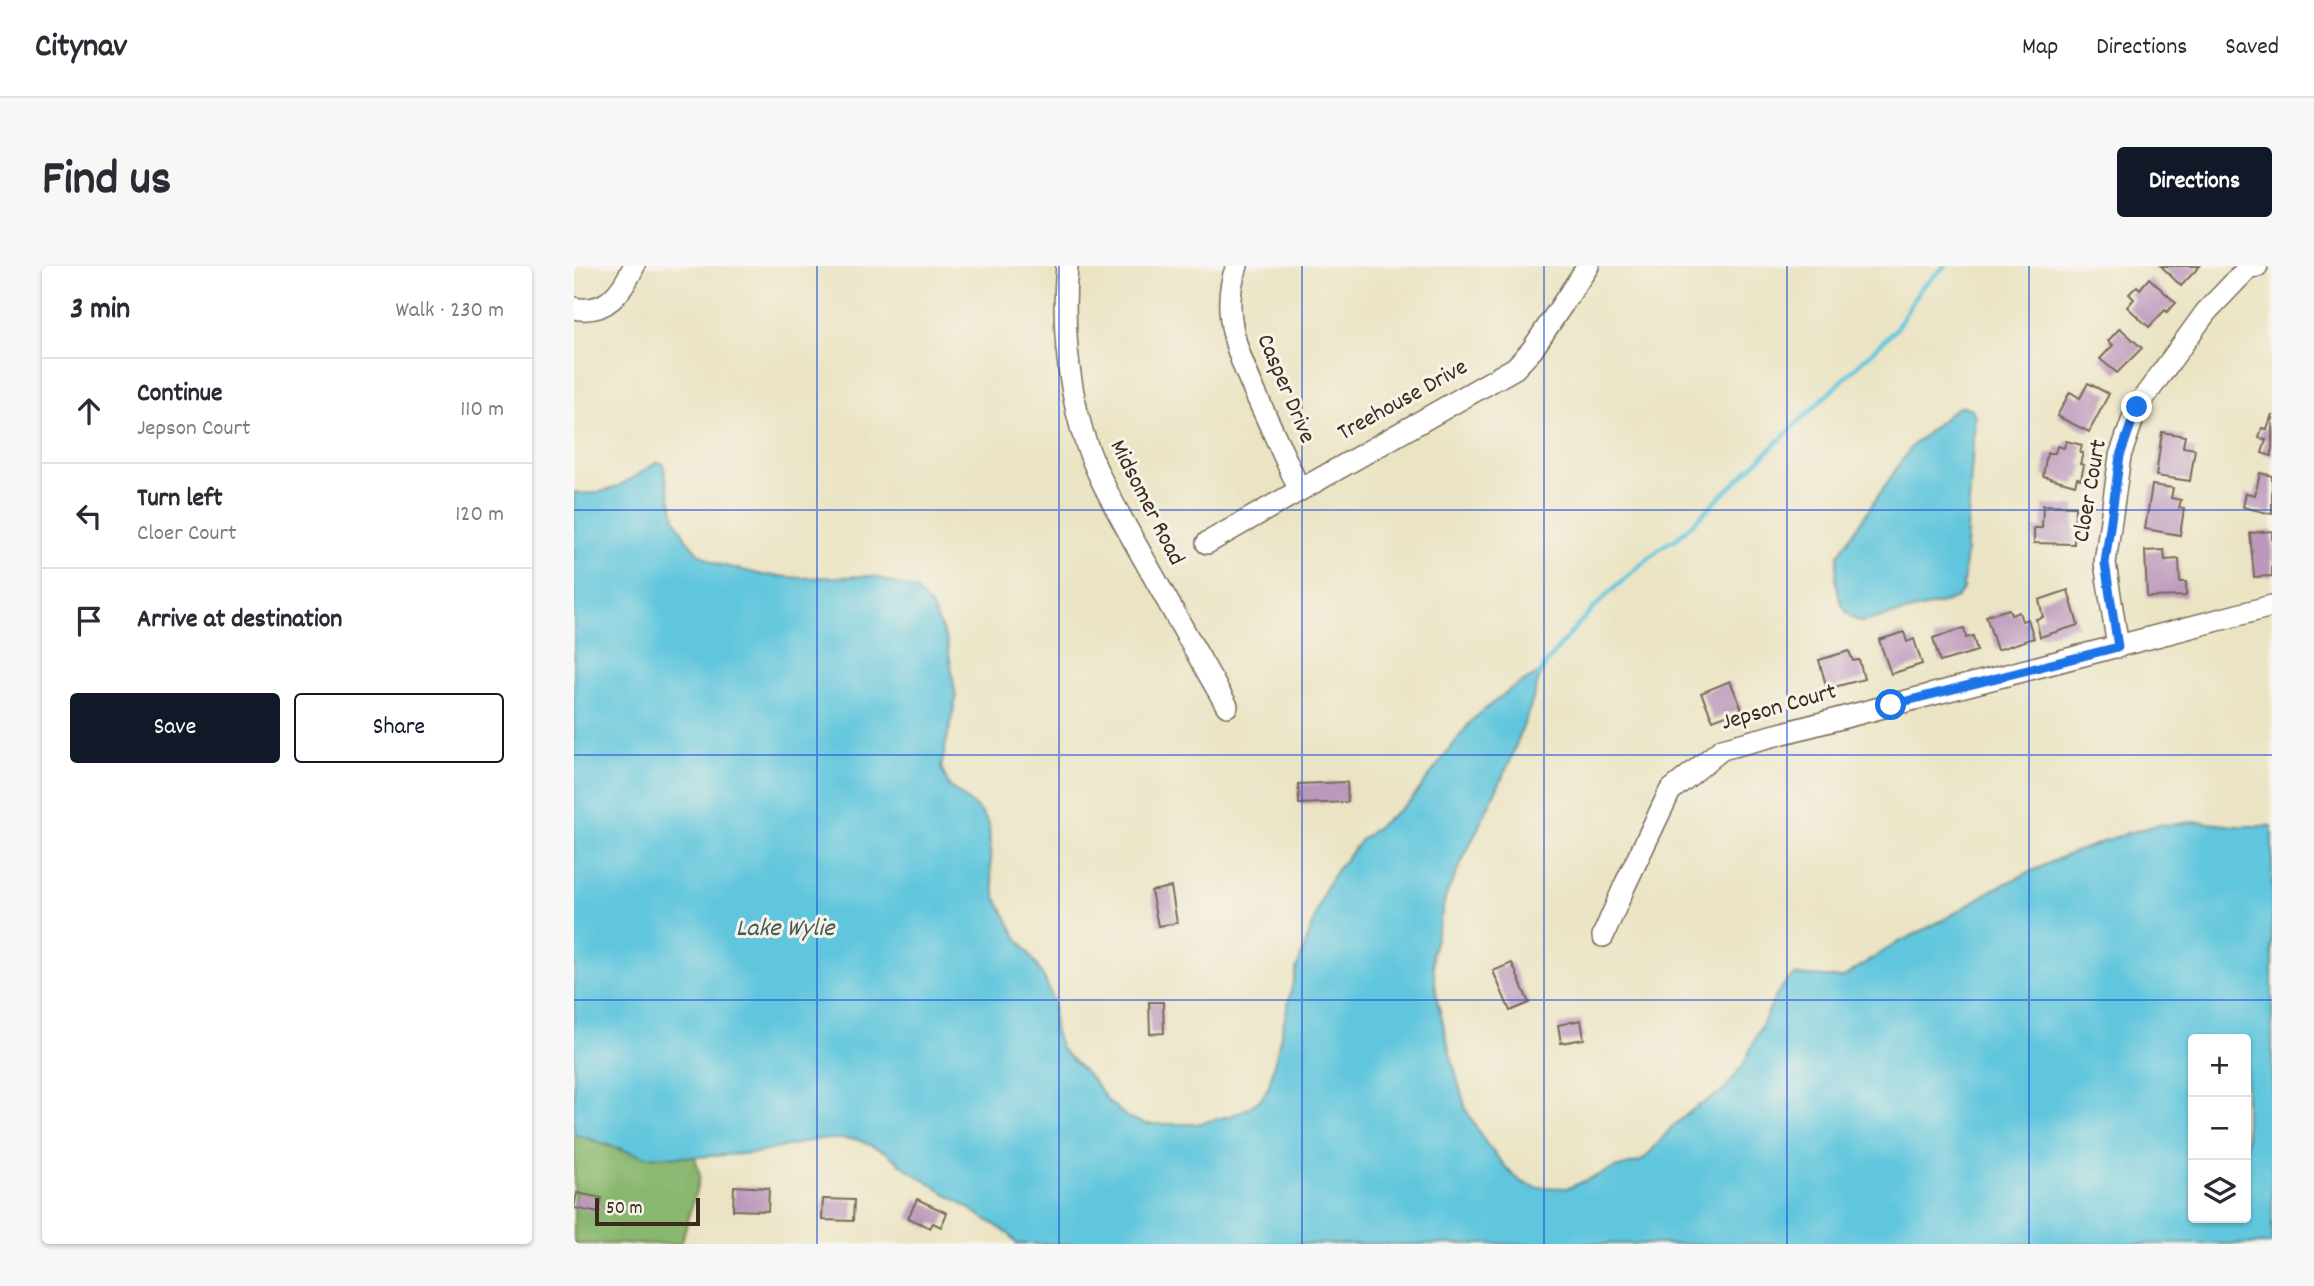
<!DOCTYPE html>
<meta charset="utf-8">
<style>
body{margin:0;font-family:Dekko,sans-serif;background:#f7f7f7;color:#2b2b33}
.controls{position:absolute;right:21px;bottom:21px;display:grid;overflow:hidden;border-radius:7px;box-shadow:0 2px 5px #0004}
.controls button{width:63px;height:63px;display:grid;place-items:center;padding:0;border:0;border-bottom:2px solid #e1e1e2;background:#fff;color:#2b2b33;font:35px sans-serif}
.scale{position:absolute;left:21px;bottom:18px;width:105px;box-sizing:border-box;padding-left:7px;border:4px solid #3b2a1e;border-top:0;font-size:19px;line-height:24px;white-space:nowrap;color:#3b2a1e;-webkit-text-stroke:5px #f7f3e8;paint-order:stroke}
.stop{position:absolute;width:21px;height:21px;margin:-16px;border:5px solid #1a73e8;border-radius:50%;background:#fff}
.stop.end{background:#1a73e8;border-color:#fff;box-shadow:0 2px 7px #0008}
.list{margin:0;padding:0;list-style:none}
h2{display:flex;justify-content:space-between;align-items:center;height:91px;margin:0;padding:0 28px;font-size:30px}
h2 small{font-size:23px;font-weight:400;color:#7c7c81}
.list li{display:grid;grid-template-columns:46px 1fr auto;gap:21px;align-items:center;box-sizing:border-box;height:105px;padding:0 28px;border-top:2px solid #e1e1e2}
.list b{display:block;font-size:26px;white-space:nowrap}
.list p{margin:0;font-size:23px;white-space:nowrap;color:#7c7c81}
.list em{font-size:23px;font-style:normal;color:#7c7c81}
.actions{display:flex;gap:14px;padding:21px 28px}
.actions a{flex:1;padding:16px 0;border:2px solid #111827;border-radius:7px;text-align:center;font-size:24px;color:#111827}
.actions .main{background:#111827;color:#fff}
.icon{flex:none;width:38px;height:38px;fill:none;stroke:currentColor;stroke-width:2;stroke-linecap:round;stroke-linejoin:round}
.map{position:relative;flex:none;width:1698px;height:978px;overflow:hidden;border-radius:7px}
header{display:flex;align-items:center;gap:42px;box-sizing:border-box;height:98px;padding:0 35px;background:#fff;border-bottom:2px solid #e1e1e2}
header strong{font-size:33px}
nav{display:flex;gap:38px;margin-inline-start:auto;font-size:24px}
.intro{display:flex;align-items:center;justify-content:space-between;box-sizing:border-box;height:168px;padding:0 42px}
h1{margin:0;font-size:49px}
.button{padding:18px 32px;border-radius:7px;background:#111827;color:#fff;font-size:24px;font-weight:700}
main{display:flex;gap:42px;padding:0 42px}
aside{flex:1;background:#fff;border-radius:7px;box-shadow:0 2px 5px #0004}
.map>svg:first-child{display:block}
.forest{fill:#8ab770;stroke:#627047;stroke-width:2}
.water{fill:#60c6dd;stroke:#4e787e;stroke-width:2;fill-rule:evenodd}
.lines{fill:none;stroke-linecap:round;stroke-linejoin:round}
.stream{stroke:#60c6dd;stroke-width:4.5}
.building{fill:#bc99bc}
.minor-casing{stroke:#796b58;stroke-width:24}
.minor{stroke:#fff;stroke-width:21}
.route{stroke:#1a73e8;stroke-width:9}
.grid{fill:none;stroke:#1d4ed8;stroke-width:2;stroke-opacity:0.55}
.labels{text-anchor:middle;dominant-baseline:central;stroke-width:6;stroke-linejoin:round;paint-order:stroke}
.street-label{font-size:24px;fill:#3b2a1e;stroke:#f7f3e8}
.water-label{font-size:26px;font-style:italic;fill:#465957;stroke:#f7f3e8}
</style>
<header>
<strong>Citynav</strong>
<nav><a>Map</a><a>Directions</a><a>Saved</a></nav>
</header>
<div class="intro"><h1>Find us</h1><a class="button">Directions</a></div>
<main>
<aside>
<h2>3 min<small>Walk · 230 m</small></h2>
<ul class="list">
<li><svg class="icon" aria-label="ahead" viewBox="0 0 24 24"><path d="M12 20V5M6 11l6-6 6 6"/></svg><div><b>Continue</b><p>Jepson Court</p></div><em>110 m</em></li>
<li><svg class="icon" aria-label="left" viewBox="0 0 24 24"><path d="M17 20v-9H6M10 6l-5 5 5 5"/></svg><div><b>Turn left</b><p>Cloer Court</p></div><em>120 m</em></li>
<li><svg class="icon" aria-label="arrive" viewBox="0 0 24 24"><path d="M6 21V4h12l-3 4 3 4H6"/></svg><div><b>Arrive at destination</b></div></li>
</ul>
<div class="actions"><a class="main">Save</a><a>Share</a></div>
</aside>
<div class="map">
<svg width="1698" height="978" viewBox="0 0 1698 978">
<rect width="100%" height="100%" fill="#f7f3e8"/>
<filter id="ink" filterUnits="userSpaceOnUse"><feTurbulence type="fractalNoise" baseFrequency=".0143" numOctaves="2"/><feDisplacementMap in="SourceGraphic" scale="14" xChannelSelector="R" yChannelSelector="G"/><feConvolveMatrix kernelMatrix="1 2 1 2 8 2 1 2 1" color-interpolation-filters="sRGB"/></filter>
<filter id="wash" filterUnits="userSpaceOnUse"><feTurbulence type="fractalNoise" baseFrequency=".00686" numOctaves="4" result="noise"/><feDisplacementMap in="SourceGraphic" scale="28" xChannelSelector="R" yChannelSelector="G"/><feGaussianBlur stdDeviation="1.57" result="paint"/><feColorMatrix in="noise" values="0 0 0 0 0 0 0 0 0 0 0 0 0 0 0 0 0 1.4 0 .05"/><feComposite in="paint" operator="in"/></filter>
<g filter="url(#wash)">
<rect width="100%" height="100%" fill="#ebe4c4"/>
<!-- forest -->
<path class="forest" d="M 0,867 L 27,878 L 69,890 L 121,891 L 126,910 L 107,978 L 0,978 Z"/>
<!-- water -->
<g class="water">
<path d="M 1389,140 L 1398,143 L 1401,151 L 1389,323 L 1383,332 L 1373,336 L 1288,356 C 1262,350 1259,310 1265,288 L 1337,181 L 1382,142 Z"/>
<path d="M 83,196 L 89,198 L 101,252 L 112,273 L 124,287 L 143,298 L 189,309 L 227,312 L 298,310 L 342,324 L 357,340 L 373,374 L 382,432 L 367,501 L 375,520 L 406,545 L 415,558 L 417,608 L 422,631 L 441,668 L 462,698 L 472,716 L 479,736 L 480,763 L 487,783 L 519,814 L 534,835 L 554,852 L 572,858 L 623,858 L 659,849 L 673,843 L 688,832 L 695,820 L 722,704 L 752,621 L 762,605 L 787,574 L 837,534 L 898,454 L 935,424 L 967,406 L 957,439 L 936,495 L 872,629 L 858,688 L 863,733 L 876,787 L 892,844 L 913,879 L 937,907 L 948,916 L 961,921 L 994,922 L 1041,902 L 1067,895 L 1073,890 L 1098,861 L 1118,844 L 1149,825 L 1160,811 L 1170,797 L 1202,729 L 1213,715 L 1222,709 L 1268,712 L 1321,678 L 1371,653 L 1420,623 L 1490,590 L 1548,569 L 1583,559 L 1625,556 L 1661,560 L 1698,560 L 1698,978 L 443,978 L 435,968 L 333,903 L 312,886 L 282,873 L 245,873 L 183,887 L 121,891 L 69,890 L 3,869 L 0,867 L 0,226 C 32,233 58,213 83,196 ZM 1672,773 L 1672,952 L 1619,952 L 1619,773 Z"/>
</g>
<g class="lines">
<!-- stream -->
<path class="stream" d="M 964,410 C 996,361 1050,310 1096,275 L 1100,275 L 1322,63 L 1346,23 L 1371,0"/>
</g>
<g id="blocks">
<!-- building -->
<g class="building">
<path d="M 1587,0 L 1626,0 L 1607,20 Z"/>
<path d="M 1575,12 L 1602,37 L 1593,46 L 1591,44 L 1575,61 L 1553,41 L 1560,33 L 1555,28 L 1563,20 L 1566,23 Z"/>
<path d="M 1546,62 L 1568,82 L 1543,107 L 1526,93 L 1539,79 L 1534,75 Z"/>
<path d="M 1514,117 L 1535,128 L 1515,166 L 1483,150 L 1496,126 L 1506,132 Z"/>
<path d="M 1698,148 L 1698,190 L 1688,187 L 1692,174 L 1685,172 L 1688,162 L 1693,163 Z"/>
<path d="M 1588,166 L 1611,170 L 1609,181 L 1621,183 L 1616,215 L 1582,210 Z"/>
<path d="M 1492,175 L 1508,179 L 1506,187 L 1509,187 L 1506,198 L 1510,199 L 1507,213 L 1503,212 L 1501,219 L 1469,210 L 1473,187 L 1481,187 L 1483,180 L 1490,182 Z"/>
<path d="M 1686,207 L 1698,210 L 1698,248 L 1669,241 L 1672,227 L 1681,229 Z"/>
<path d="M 1578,219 L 1599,222 L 1597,232 L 1607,234 L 1605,242 L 1610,243 L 1606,269 L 1571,263 Z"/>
<path d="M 1469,239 L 1501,240 L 1500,278 L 1460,277 L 1460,262 L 1468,262 Z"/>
<path d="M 1698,265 L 1698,310 L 1680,311 L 1676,267 Z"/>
<path d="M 1590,284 L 1591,294 L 1605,293 L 1606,316 L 1612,316 L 1612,330 L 1573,331 L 1571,285 Z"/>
<path d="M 1494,324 L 1504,359 L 1466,371 L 1462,353 L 1469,351 L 1465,334 Z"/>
<path d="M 1435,343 L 1437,349 L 1445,346 L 1448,355 L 1454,353 L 1460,372 L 1423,384 L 1412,350 Z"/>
<path d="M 1390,362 L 1392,372 L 1399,370 L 1403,385 L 1366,396 L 1359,372 Z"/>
<path d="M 1330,366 L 1333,376 L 1340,373 L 1348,398 L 1317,408 L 1305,374 Z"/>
<path d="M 1275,385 L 1279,395 L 1285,394 L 1290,413 L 1253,423 L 1245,394 Z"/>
<path d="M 1156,415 L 1168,443 L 1139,454 L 1127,427 Z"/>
<path d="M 773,516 L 774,536 L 725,538 L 724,518 Z"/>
<path d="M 597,621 L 603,657 L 584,660 L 577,625 Z"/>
<path d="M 938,697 L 955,737 L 936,745 L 919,705 Z"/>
<path d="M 575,736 L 589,736 L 590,767 L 576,768 Z"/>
<path d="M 1007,754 L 1010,773 L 987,777 L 984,759 Z"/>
<path d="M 160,920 L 195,922 L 194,945 L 159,944 Z"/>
<path d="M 3,927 L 28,932 L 25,947 L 0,942 Z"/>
<path d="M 249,933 L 280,934 L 279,955 L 248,954 Z"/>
<path d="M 343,933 L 373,947 L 367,961 L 359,957 L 356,962 L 334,952 Z"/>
</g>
</g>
</g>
<g filter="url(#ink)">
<use href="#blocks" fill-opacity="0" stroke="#796b58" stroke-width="2"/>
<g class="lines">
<!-- minor casing -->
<g class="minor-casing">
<g id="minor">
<path d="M 493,0 C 488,53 493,113 508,165 C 522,211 548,253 571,295 C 598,343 625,392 653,440"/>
<path d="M 663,0 C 643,49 669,100 689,144 C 701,170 713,196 725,223"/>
<path d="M 0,42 C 32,49 48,26 60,0"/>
<path d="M 633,277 L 941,102 L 958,84 L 1014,0"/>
<path d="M 1544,381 L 1531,297 L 1546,190 L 1563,141 L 1632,46 L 1675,1 L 1683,0"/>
<path d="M 1029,670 L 1051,619 L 1096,525 L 1148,483 L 1698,340"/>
</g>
</g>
<!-- minor -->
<use href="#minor" class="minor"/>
</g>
</g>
<g class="lines" filter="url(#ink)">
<!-- route -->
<path class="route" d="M 1317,439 L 1544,381 L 1531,297 L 1546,190 L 1563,141"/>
</g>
<!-- grid -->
<path class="grid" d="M 243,0 L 243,978M 485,0 L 485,978M 728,0 L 728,978M 970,0 L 970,978M 1213,0 L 1213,978M 1455,0 L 1455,978M 0,244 L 1698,244M 0,489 L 1698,489M 0,734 L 1698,734"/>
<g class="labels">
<!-- street labels -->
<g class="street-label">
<text transform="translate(711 123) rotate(67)">Casper Drive</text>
<text transform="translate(829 135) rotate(-29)">Treehouse Drive</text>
<text transform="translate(1517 225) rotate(-80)">Cloer Court</text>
<text transform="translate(572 237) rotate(63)">Midsomer Road</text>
<text transform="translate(1205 442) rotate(-16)">Jepson Court</text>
</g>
<!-- water labels -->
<g class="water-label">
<text x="211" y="663">Lake Wylie</text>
</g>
</g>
</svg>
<div class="controls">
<button>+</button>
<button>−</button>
<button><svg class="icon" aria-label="layers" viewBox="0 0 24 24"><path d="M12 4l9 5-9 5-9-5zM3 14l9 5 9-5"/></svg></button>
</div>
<div class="scale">50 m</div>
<div class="stop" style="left:1317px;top:439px"></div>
<div class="stop end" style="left:1563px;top:141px"></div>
</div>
</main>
